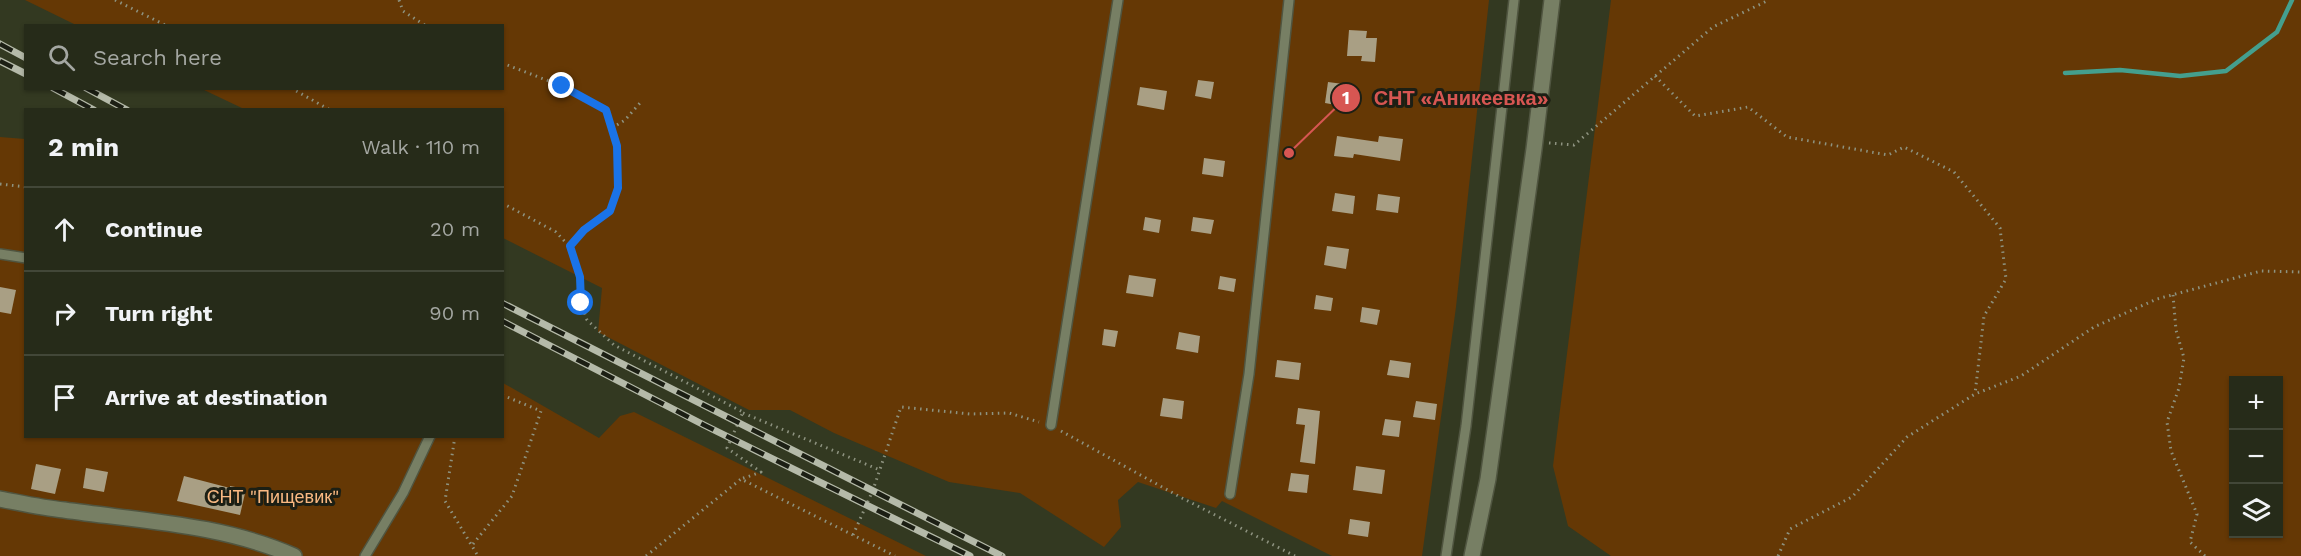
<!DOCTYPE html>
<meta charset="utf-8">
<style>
body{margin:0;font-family:"Work Sans",sans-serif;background:#2e3322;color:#f1f3f6}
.controls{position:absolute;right:18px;bottom:18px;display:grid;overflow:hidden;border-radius:0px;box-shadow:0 2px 4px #0004}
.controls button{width:54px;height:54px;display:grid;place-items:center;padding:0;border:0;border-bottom:2px solid #424738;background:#262b19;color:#f1f3f6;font:30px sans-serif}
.stop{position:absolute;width:18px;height:18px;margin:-14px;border:4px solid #1a73e8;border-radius:50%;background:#fff}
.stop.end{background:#1a73e8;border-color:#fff;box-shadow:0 2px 6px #0008}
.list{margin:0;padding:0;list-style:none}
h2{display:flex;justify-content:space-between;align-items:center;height:78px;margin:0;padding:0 24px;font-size:26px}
h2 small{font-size:20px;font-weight:400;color:#a4a7a2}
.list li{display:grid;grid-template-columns:39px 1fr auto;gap:18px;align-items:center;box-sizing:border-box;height:84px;padding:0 24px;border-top:2px solid #424738}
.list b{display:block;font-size:22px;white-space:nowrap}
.list em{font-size:20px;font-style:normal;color:#a4a7a2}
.icon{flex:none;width:33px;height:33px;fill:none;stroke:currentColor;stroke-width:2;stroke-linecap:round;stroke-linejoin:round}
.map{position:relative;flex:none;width:2301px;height:556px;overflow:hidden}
.search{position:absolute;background:#262b19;box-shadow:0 2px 4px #0004;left:24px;top:24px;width:480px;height:66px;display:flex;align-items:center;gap:15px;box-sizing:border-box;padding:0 21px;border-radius:0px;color:#a4a7a2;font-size:22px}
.panel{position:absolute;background:#262b19;box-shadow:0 2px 4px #0004;left:24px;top:108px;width:480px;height:330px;border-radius:0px}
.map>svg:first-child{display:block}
.green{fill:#653805;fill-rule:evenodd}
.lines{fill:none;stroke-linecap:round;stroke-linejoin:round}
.stream{stroke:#449f8e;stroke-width:4.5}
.building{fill:#a99f84}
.service-casing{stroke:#505540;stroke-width:12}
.minor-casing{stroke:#505540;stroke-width:18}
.tertiary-casing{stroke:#505540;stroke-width:18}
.path{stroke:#8e9380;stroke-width:3;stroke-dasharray:1.5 4.5;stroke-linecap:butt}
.service{stroke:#777f64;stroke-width:9}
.minor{stroke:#777f64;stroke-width:15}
.tertiary{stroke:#777f64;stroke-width:15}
.rail-casing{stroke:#b5baa9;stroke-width:7}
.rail{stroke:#1c1f14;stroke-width:4.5;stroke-dasharray:14;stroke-linecap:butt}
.route{stroke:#1a73e8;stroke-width:8}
.labels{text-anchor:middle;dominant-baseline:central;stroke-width:6;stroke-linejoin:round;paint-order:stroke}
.park-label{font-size:18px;fill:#fab982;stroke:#1c1f14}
.leader{fill:none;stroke:#d75652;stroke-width:2}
.callout-dot{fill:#d75652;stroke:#1c1f14;stroke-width:2}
.mark-label{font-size:18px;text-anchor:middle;font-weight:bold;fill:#fff}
.callout-label{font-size:20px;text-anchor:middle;font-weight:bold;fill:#d75652;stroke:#1c1f14;stroke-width:6;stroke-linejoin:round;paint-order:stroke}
</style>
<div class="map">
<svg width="2301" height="556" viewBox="0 0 2301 556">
<rect width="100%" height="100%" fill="#333921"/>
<!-- green -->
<g class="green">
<path d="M 25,0 L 1489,0 L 1456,307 L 1422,556 L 1332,556 L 1222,501 L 1216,508 L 1138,482 L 1118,500 L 1121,527 L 1104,547 L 1020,493 L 949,482 L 834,433 L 790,410 L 749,410 L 598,332 L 602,288 L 503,238 L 502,110 L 244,109 L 202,89 L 502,88 L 502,26 L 76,25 Z"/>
<path d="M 1611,0 L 2301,0 L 2301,556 L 1611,556 L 1568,526 L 1553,466 ZM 2234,380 L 2278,380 L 2278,534 L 2234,534 Z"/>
<path d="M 0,137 L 25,139 L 26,436 L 502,436 L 503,383 L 599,438 L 620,416 L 634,412 L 926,556 L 0,556 Z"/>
</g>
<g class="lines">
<!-- stream -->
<path class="stream" d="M 2065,73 L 2120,70 L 2180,76 L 2226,71 L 2277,32 L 2292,0"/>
</g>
<!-- building -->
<g class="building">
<path d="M 1349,30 L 1367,31 L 1366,38 L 1377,38 L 1375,62 L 1361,61 L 1362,56 L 1347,56 Z"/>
<path d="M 1198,80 L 1214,82 L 1211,99 L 1195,96 Z"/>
<path d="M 1328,82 L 1351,85 L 1347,107 L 1325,103 Z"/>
<path d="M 1140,87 L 1167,91 L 1164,110 L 1137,105 Z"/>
<path d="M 1337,136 L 1378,142 L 1379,136 L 1403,139 L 1400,161 L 1354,154 L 1353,158 L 1334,156 Z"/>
<path d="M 1204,158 L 1225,161 L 1223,177 L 1202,174 Z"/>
<path d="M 1335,193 L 1355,196 L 1353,214 L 1332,211 Z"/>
<path d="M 1378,194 L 1400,197 L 1398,213 L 1376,210 Z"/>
<path d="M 1145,217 L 1161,220 L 1159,233 L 1143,230 Z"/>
<path d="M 1193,217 L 1214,220 L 1211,234 L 1191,231 Z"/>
<path d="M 1327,246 L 1349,249 L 1346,269 L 1324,265 Z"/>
<path d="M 1129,275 L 1156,279 L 1153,297 L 1126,293 Z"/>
<path d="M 1220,276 L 1236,279 L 1234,292 L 1218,289 Z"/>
<path d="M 0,287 L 16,290 L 11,314 L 0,312 Z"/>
<path d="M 1316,295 L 1333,298 L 1331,311 L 1314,309 Z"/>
<path d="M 1362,307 L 1380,310 L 1377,325 L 1360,322 Z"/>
<path d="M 1104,329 L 1118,331 L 1115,347 L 1102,345 Z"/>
<path d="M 1179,332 L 1200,336 L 1198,353 L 1176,349 Z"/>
<path d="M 1277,360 L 1301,363 L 1299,380 L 1275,377 Z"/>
<path d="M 1390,360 L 1411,363 L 1409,378 L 1387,375 Z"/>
<path d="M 1163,398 L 1184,401 L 1182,419 L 1160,416 Z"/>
<path d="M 1416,401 L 1437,404 L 1435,420 L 1413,417 Z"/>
<path d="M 1298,408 L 1320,411 L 1315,464 L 1300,462 L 1305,425 L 1296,424 Z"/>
<path d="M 1385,419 L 1401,421 L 1399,437 L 1382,435 Z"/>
<path d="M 36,464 L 61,469 L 55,494 L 31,489 Z"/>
<path d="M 1356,466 L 1385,470 L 1382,494 L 1353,490 Z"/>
<path d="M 86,468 L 108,472 L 104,492 L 83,488 Z"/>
<path d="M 1291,473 L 1309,475 L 1307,493 L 1288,491 Z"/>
<path d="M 184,476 L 230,488 L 230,486 L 246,489 L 240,515 L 177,501 Z"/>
<path d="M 1350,519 L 1370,522 L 1368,537 L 1348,534 Z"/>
</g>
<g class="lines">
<!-- service casing -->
<g class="service-casing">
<g id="service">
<path d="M 0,254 L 26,258"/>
<path d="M 1051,425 L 1118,0"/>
<path d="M 1230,494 L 1249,374 L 1289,0"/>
<path d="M 365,556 L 403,493 L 430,436"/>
<path d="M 1446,556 L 1466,426 L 1514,0"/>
</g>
</g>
<!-- minor casing -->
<g class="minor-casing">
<path id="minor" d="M 0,499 C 21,503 42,508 64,510 C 140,521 222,524 294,556"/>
</g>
<!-- tertiary casing -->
<g class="tertiary-casing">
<path id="tertiary" d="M 1472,556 L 1488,479 L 1534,149 L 1552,0"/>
</g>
<!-- path -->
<g class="path">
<path d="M 115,0 L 167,26"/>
<path d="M 399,0 L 403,11 L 426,26"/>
<path d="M 502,63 L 562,86 L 606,110 L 617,145 L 618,188 L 610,211 L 584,230 L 569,246"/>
<path d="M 1655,76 L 1695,116 L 1748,107 L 1787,137 L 1888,155 L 1904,147 L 1954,172 L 2000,228 L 2006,279 L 1984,316 L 1975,394"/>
<path d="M 291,88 L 330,110"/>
<path d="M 612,128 L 625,120 L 640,103"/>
<path d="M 1549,143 L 1574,145 L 1713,27 L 1769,0"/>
<path d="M 0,184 L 26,187"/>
<path d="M 502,203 L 556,232 L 569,246 L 580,277 L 581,303 L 587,320 L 614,345 L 743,412 L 727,448 L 761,472 L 741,479"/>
<path d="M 2173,295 L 2176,330 L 2184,358 L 2179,388 L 2167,422 L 2171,451 L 2197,514 L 2190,542 L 2205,556"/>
<path d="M 743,413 L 880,470"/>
<path d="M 1061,431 L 1182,498 L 1295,556"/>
<path d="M 455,436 L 445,501 L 478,556"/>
<path d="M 853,535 L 873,490 L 901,407 L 970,414 L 1009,413 L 1039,422"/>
<path d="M 473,544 L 512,496 L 541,411 L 502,395"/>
<path d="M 646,556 L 741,479 L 895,556"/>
<path d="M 1778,556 L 1790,529 L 1852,497 L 1907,437 L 1975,394 L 2021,376 L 2094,327 L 2157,299 L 2261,271 L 2301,272"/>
</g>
<!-- service -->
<use href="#service" class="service"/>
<!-- minor -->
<use href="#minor" class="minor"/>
<!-- tertiary -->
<use href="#tertiary" class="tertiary"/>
<!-- rail casing -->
<g class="rail-casing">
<g id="rail">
<path d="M 0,44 L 26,58"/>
<path d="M 0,61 L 26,74"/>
<path d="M 53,88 L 94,110"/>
<path d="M 86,88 L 127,110"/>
<path d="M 502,303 L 1002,556"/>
<path d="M 502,321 L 704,425 L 970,556"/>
</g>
</g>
<!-- rail -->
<use href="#rail" class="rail"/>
</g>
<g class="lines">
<!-- route -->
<path class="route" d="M 562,86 L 606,110 L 617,146 L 618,188 L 610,211 L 584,230 L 570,246 L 580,277 L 581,303"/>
</g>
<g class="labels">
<!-- park labels -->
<g class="park-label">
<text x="273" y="496">СНТ "Пищевик"</text>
</g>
</g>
<!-- callouts -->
<path class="leader" d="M1289 153L1346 98"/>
<g class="callout-dot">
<circle cx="1289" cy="153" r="6"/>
<circle cx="1346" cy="98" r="15"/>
</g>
<g class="mark-label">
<text x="1346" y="104">1</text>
</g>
<g class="callout-label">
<text x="1461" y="105">СНТ «Аникеевка»</text>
</g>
</svg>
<div class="controls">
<button>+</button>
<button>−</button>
<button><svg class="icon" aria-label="layers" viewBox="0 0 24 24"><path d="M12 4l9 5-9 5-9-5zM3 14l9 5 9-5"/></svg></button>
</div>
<div class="stop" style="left:581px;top:303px"></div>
<div class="stop end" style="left:562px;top:86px"></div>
<div class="search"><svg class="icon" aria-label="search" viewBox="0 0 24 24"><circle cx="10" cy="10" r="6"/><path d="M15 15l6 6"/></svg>Search here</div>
<section class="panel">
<h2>2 min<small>Walk · 110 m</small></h2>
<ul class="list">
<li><svg class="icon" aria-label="ahead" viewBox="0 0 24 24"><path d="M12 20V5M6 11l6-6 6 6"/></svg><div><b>Continue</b></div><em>20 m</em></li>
<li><svg class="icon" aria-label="right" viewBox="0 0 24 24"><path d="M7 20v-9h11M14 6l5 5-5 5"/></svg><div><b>Turn right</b></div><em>90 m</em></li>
<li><svg class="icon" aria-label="arrive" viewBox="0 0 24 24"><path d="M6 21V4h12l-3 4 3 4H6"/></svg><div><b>Arrive at destination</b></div></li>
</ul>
</section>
</div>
